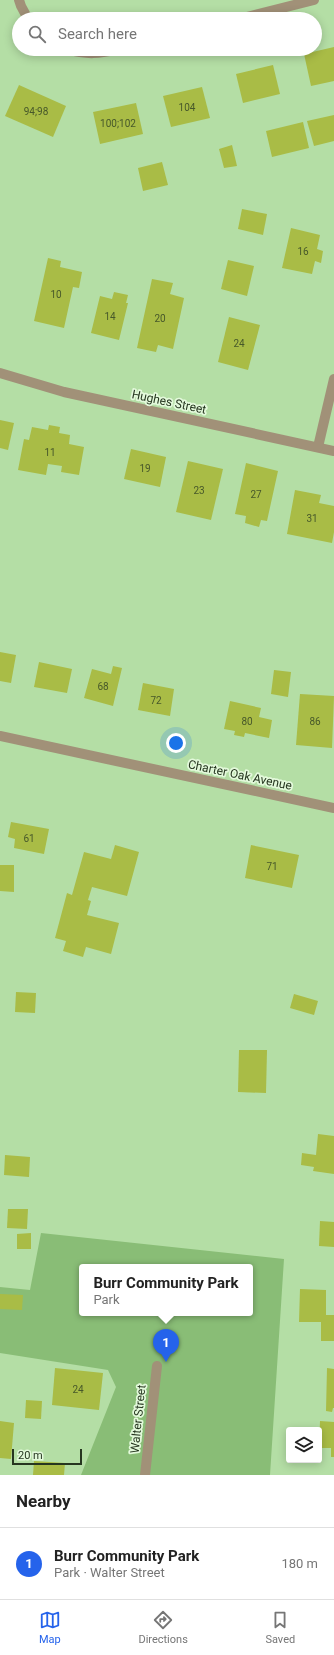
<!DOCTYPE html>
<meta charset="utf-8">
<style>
body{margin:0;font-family:Roboto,sans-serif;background:#f2f2f2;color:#222}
.controls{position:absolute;right:12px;bottom:12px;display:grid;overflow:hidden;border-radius:4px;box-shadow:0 2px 10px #0003}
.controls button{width:36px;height:36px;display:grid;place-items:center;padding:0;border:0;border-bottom:1px solid #e0e0e0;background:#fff;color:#222;font:20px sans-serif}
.scale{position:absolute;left:12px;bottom:10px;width:70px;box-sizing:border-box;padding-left:4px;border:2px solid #263620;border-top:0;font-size:11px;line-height:14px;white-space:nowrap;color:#263620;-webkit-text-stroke:3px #e3f9db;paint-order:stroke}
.you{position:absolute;left:176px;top:743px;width:14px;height:14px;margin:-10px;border:3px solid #fff;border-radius:50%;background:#1a73e8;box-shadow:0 0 0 6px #1a73e833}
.badge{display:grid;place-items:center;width:26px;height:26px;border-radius:50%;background:#2563eb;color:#fff;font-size:13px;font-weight:700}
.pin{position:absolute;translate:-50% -33px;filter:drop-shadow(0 1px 2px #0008)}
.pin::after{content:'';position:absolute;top:21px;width:14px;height:12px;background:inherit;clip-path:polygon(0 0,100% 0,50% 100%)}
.popup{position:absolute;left:79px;top:1264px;width:174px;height:52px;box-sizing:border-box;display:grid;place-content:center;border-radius:4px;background:#fff;filter:drop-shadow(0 1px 3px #0005);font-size:13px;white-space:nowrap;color:#767676}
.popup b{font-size:15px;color:#222}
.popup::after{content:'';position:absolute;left:50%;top:100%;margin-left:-8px;border:8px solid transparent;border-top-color:#fff}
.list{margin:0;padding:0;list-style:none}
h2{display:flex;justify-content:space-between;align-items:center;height:52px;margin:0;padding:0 16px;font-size:17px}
h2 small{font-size:13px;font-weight:400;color:#767676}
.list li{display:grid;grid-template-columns:26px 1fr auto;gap:12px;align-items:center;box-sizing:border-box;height:72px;padding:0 16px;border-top:1px solid #e0e0e0}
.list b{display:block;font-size:15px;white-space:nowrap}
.list p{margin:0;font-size:13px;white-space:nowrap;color:#767676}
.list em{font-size:13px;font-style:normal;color:#767676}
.icon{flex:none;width:22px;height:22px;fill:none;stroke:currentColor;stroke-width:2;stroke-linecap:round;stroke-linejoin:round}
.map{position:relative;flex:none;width:334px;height:1475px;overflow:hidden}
.search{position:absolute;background:#fff;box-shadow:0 2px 10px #0003;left:12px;right:12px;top:12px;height:44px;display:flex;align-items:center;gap:10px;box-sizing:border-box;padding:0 14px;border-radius:22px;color:#767676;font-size:15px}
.sheet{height:124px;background:#fff}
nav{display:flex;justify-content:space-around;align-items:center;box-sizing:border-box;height:56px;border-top:1px solid #e0e0e0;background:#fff;font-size:11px;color:#767676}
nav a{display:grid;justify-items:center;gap:2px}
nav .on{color:#2563eb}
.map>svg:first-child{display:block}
.green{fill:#89bd76;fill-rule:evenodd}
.building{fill:#a9bc46}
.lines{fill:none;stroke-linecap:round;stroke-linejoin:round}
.minor{stroke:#a19178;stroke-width:10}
.tertiary{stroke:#a19178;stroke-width:10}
.labels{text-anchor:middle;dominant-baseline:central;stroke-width:3.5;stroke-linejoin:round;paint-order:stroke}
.number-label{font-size:10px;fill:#47582a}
.street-label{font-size:12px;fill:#263620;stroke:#e3f9db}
</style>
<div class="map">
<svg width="334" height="1475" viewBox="0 0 334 1475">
<rect width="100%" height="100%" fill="#b4dea5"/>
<!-- green -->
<path class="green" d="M 41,1233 L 284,1259 L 270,1475 L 81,1475 L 116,1387 L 108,1370 L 0,1353 L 0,1287 L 30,1290 ZM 82,1267 L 250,1267 L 250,1313 L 82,1313 Z"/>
<!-- building -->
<g class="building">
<path d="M 334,47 L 334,81 L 311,86 L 304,54 Z"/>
<path d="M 273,65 L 280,94 L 243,103 L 236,74 Z"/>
<path d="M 19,85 L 66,106 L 53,137 L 5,116 Z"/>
<path d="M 202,87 L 210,118 L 171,127 L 163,96 Z"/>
<path d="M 136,103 L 143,134 L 100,144 L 93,112 Z"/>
<path d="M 334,115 L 334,141 L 314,146 L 307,121 Z"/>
<path d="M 303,122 L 309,148 L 272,157 L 266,131 Z"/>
<path d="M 232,145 L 237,166 L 224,168 L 219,149 Z"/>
<path d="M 162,162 L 168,185 L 143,191 L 138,168 Z"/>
<path d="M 242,209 L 267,214 L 263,235 L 238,229 Z"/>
<path d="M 291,228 L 320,235 L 317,249 L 323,251 L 321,263 L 315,261 L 312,274 L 282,268 Z"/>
<path d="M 48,258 L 61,261 L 60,267 L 82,272 L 79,288 L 73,287 L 64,328 L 34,321 Z"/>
<path d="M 228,260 L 254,266 L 247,296 L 221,289 Z"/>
<path d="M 152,279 L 173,283 L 170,294 L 184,298 L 173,349 L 158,345 L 156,352 L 137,348 Z"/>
<path d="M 114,292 L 128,295 L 126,303 L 128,303 L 119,340 L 91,333 L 100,296 L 112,299 Z"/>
<path d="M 229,317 L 260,325 L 248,370 L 218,362 Z"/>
<path d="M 0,420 L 14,423 L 8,450 L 0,448 Z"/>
<path d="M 49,425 L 60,427 L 59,433 L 70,435 L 69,444 L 84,447 L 79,475 L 61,472 L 62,466 L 48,464 L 46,475 L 18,470 L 24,439 L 29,440 L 32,427 L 48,430 Z"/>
<path d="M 131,449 L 166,457 L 160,487 L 124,479 Z"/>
<path d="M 188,461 L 223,469 L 211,520 L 176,512 Z"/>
<path d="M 246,463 L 278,471 L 267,521 L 261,520 L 259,527 L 245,523 L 246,516 L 235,514 Z"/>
<path d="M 295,490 L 321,495 L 319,503 L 334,506 L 334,532 L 332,543 L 287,534 Z"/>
<path d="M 0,652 L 16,655 L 11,683 L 0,681 Z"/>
<path d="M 39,662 L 72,669 L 67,693 L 34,687 Z"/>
<path d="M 113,666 L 122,668 L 113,706 L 84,698 L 92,669 L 111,674 Z"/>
<path d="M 274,670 L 291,672 L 288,697 L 271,694 Z"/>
<path d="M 143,683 L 174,689 L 170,716 L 138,710 Z"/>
<path d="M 300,694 L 334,696 L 332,748 L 296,745 Z"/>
<path d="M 230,701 L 261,708 L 259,717 L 272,720 L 269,738 L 245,733 L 244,737 L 234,735 L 235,731 L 224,729 Z"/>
<path d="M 11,822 L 49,829 L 44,854 L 14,848 L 15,839 L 8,837 Z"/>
<path d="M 115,845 L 139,852 L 127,896 L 92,887 L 88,900 L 91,901 L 87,915 L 119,923 L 111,954 L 86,947 L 83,957 L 63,951 L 66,941 L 55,938 L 67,893 L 72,895 L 84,852 L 111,859 Z"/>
<path d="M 251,845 L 299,855 L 292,888 L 245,878 Z"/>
<path d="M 0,865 L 14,865 L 14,892 L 0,891 Z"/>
<path d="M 16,992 L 36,993 L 35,1013 L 15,1012 Z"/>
<path d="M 294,994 L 318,1001 L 314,1015 L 290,1008 Z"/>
<path d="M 239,1050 L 267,1050 L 266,1093 L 238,1092 Z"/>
<path d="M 318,1134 L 334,1136 L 334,1174 L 313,1171 L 314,1167 L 301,1165 L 302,1153 L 316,1155 Z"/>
<path d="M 5,1155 L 30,1157 L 29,1177 L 4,1175 Z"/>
<path d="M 8,1209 L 28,1209 L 27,1229 L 7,1228 Z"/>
<path d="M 320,1221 L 334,1222 L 334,1247 L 319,1246 Z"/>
<path d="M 31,1233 L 31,1249 L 17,1249 L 17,1234 Z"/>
<path d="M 300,1289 L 326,1290 L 326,1315 L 334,1315 L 334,1341 L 321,1341 L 321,1322 L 299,1322 Z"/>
<path d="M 0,1294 L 23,1295 L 22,1310 L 0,1309 Z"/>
<path d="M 55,1368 L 103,1373 L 99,1410 L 52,1405 Z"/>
<path d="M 327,1368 L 334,1369 L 334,1408 L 333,1408 L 332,1412 L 326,1411 Z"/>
<path d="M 26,1400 L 42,1401 L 41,1419 L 25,1418 Z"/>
<path d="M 0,1421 L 14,1423 L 11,1459 L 0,1458 Z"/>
<path d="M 320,1421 L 334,1422 L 334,1457 L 331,1457 L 331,1448 L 319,1448 Z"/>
<path d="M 34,1461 L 65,1463 L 64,1475 L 33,1475 Z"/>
</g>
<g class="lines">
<!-- minor -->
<g class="minor">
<path d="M 19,0 L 21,6 L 28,19"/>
<path d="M 239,19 L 314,0"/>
<path d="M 66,49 C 87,55 99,54 120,49"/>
<path d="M 0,373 L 64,392 L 334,451"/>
<path d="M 318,447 L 334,379"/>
<path d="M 145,1475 L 157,1366"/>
</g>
<!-- tertiary -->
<path class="tertiary" d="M 0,736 L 334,808"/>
</g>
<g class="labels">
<!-- number labels -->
<g class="number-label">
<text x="187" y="107">104</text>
<text x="36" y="111">94;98</text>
<text x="118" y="123">100;102</text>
<text x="303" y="251">16</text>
<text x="56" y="294">10</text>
<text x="110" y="316">14</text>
<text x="160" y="318">20</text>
<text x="239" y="343">24</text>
<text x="50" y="452">11</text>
<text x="145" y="468">19</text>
<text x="199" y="490">23</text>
<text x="256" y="494">27</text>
<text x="312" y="518">31</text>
<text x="103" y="686">68</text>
<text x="156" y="700">72</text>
<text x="247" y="721">80</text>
<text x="315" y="721">86</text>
<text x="29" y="838">61</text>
<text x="272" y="866">71</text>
<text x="78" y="1389">24</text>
</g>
<!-- street labels -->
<g class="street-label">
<text transform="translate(169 402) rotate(12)">Hughes Street</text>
<text transform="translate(240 775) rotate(12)">Charter Oak Avenue</text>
<text transform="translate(138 1419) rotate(-84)">Walter Street</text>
</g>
</g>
</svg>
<div class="controls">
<button><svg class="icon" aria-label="layers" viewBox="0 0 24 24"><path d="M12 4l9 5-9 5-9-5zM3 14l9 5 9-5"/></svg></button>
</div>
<div class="scale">20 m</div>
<div class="you"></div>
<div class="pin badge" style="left:166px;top:1362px">1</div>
<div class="popup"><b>Burr Community Park</b>Park</div>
<div class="search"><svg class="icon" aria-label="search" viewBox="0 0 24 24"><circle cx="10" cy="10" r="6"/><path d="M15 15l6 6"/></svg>Search here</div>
</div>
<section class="sheet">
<h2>Nearby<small></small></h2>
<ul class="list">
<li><span class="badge">1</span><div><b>Burr Community Park</b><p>Park · Walter Street</p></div><em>180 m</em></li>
</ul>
</section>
<nav>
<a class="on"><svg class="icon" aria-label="map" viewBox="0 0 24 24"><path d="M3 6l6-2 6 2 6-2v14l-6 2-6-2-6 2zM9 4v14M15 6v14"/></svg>Map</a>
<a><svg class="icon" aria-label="directions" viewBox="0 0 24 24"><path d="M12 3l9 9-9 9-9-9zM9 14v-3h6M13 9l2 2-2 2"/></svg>Directions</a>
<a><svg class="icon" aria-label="saved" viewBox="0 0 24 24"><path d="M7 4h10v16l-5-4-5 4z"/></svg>Saved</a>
</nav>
